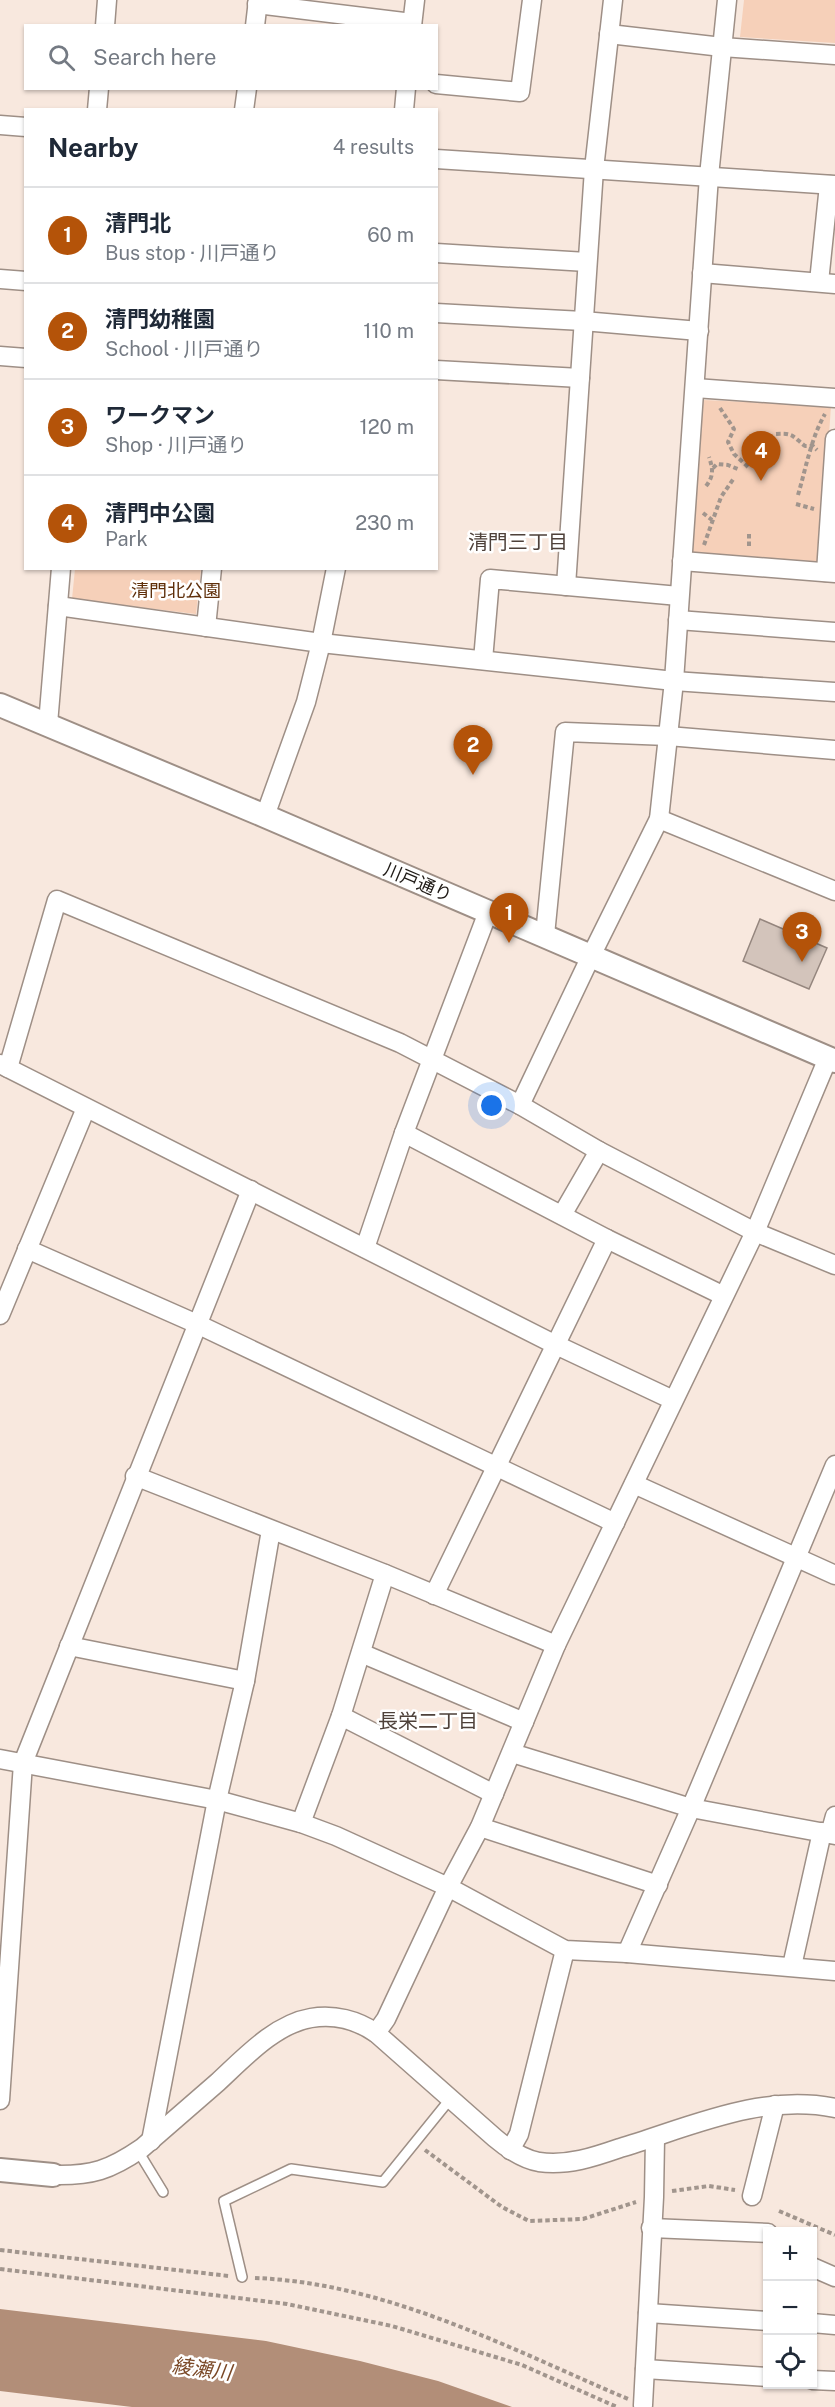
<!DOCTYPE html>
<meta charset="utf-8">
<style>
body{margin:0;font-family:"Public Sans","Noto Sans JP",sans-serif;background:#f2f2f3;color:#1f2937}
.controls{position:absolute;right:18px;bottom:18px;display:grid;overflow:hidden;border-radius:0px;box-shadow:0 2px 4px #0004}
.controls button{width:54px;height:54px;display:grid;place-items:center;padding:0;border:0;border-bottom:2px solid #e0e1e3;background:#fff;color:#1f2937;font:30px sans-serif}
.you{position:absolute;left:492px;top:1106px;width:21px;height:21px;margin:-15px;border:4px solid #fff;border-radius:50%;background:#1a73e8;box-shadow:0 0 0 9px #1a73e833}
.badge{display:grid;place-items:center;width:39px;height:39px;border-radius:50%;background:#b45309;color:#fff;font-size:20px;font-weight:700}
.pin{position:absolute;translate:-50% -50px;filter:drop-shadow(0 2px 3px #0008)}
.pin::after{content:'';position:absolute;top:32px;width:21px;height:18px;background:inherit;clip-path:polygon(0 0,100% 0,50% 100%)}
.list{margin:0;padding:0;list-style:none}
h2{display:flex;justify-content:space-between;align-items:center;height:78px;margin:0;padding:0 24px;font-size:26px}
h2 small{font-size:20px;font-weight:400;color:#747a83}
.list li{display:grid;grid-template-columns:39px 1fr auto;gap:18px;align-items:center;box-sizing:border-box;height:96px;padding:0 24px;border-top:2px solid #e0e1e3}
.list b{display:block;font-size:22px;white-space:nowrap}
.list p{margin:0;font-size:20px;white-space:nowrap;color:#747a83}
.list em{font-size:20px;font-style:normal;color:#747a83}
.icon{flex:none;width:33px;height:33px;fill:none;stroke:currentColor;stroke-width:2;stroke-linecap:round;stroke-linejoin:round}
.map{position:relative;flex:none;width:835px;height:2407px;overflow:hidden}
.search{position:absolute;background:#fff;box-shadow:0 2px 4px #0004;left:24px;top:24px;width:414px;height:66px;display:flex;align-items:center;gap:15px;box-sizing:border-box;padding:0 21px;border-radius:0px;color:#747a83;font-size:22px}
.panel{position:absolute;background:#fff;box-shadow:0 2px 4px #0004;left:24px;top:108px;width:414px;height:462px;border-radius:0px}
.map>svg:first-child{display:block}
.green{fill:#f6d0b9}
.water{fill:#b28e78}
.building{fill:#d3c4bb;stroke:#95867e;stroke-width:1.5}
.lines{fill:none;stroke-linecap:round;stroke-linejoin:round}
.service-casing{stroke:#9e8f86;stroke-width:12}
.minor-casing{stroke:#9e8f86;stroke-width:21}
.tertiary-casing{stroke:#9e8f86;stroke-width:26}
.path{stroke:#a1958d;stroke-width:4;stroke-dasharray:4.5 3;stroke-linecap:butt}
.service{stroke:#fff;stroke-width:9}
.minor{stroke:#fff;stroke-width:18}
.tertiary{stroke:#fff;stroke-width:22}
.labels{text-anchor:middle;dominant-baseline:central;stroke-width:5;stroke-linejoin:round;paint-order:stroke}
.park-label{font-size:18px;fill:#5f2f0a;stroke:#fff}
.street-label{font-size:18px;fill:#1e1915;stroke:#fff}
.neighbourhood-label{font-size:20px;fill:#4e413a;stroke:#fff}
.water-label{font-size:20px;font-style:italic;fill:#7a4826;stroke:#fff}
</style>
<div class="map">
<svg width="835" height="2407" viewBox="0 0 835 2407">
<rect width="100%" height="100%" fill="#f8e8de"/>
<!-- green -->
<g class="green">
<path d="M 744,0 L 835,0 L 835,43 L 740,37 Z"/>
<path d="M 703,400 L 831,406 L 820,565 L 690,556 Z"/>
<path d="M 75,569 L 201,569 L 196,614 L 72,599 Z"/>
</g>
<!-- water -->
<path class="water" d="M 0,2309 L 266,2341 L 360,2361 L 438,2381 L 512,2407 L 132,2407 L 0,2391 Z"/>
<!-- building -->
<path class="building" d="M 760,919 L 827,948 L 809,989 L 743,961 Z"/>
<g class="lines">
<!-- service casing -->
<g class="service-casing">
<g id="service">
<path d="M 138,2151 L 163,2192"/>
<path d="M 242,2277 L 224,2201 L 291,2169 L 383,2182 L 451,2098"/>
</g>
</g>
<!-- minor casing -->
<g class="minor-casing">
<g id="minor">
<path d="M 257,4 L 412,23"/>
<path d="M 105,26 L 107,0"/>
<path d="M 255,26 L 258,0"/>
<path d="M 412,26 L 415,0"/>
<path d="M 609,34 L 722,47 L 835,55"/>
<path d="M 436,84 L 520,92 L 532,0"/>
<path d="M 97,110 L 99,88"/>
<path d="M 244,110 L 247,88"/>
<path d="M 404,110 L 406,88"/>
<path d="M 0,125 L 26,127"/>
<path d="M 436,159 L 835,185"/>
<path d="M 436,253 L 587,262"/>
<path d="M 702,273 L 835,284"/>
<path d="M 0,279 L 26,281"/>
<path d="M 819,282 L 829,185"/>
<path d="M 436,313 L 583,321 L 699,331"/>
<path d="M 0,356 L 26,358"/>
<path d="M 436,370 L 580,378"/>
<path d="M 695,388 L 835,398"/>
<path d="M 682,561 L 835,573"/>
<path d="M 826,572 L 835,439"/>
<path d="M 566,586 L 594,169 L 613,0"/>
<path d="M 58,606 L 321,643 L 674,681 L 835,692"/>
<path d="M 678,620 L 835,632"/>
<path d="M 206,627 L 212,568"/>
<path d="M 483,660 L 490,579 L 679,596"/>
<path d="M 48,724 L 61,568"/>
<path d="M 265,816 L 306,702 L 321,643 L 336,568"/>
<path d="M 659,819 L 835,891"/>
<path d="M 545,935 L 565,732 L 668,736 L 835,750"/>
<path d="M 0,1064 L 554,1344 L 673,1400"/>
<path d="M 8,1068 L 57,900 L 400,1043 L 520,1105 L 599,1151 L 755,1232 L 835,1265"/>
<path d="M 520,1105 L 591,956 L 659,819 L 674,681 L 709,176 L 727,0"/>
<path d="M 404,1133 L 607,1239 L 722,1295"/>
<path d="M 562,1215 L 599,1151"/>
<path d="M 365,1248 L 404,1133 L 488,912"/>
<path d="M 27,1249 L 197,1324 L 615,1523"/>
<path d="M 0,1315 L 86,1108"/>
<path d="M 135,1476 L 385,1574 L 556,1645"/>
<path d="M 634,1484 L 835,1575"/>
<path d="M 434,1595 L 607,1239"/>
<path d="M 69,1646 L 245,1681"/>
<path d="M 361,1653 L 524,1722"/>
<path d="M 341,1716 L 494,1794"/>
<path d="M 512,1753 L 691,1808 L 835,1835"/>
<path d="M 0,1759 L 217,1800 L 301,1823 L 336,1836 L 448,1887 L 565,1950 L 627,1953 L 835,1971"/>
<path d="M 301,1823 L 341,1716 L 385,1574"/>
<path d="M 480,1827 L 658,1885"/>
<path d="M 830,1834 L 835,1816"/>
<path d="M 627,1953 L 691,1808 L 835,1465"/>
<path d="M 792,1966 L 822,1832"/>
<path d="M 376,2033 L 386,2019 L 448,1887 L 480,1827 L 556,1645 L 755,1232 L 828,1058"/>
<path d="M 0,2100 L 23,1763 L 251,1190"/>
<path d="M 151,2141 L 217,1800 L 245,1681 L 271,1530"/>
<path d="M 510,2150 L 519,2134 L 565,1950"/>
<path d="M 53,2175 C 92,2176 110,2170 142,2148 C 167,2126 193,2104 218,2082 C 244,2058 275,2024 311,2018 C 334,2014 357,2020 376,2033 L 495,2138 C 508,2149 523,2159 539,2162 C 568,2166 594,2157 620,2148 C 690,2127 761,2093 835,2108"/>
<path d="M 752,2196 L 775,2105"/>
<path d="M 651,2228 L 768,2233"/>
<path d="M 812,2267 L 835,2277"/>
<path d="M 648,2313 L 768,2321"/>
<path d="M 812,2323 L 835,2325"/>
<path d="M 645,2369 L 768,2377"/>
<path d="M 812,2380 L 835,2381"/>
<path d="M 643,2405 L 654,2197 L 655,2138"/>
</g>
</g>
<!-- tertiary casing -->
<g class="tertiary-casing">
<g id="tertiary">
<path d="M 0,705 L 265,816 L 835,1061"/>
<path d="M 0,2170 L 53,2175"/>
</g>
</g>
<!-- path -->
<g class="path">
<path d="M 720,408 L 734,429 L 728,442 L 734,454 L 748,467"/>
<path d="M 776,434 C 794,433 792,436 805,446 L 813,446 L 817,450"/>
<path d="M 713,468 L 717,464 L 728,465 L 740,470"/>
<path d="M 706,486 C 714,476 713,469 709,457"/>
<path d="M 798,495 C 806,468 811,438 825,414"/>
<path d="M 796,504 L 814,509"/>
<path d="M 703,513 L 712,520"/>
<path d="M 749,534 L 749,548"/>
<path d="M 704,545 L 721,497 L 734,478"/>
<path d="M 425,2150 L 502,2207 L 529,2221 L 583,2219 L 636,2202"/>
<path d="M 672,2191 L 709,2186 L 735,2190"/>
<path d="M 779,2211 L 835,2235"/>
<path d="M 0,2250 L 229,2276"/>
<path d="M 0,2269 L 287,2304 L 392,2326 L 522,2365 L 617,2407"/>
<path d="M 255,2278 C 387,2283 508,2348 628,2399"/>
</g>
<!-- service -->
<use href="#service" class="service"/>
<!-- minor -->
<use href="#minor" class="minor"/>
<!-- tertiary -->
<use href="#tertiary" class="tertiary"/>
</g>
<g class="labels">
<!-- park labels -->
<g class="park-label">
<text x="176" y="590">清門北公園</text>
</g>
<!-- street labels -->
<g class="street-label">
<text transform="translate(418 882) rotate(23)">川戸通り</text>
</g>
<!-- neighbourhood labels -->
<g class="neighbourhood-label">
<text x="518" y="542">清門三丁目</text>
<text x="428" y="1721">長栄二丁目</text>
</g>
<!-- water labels -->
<g class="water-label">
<text transform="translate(202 2369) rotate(7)">綾瀬川</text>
</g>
</g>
</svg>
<div class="controls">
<button>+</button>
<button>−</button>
<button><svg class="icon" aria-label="locate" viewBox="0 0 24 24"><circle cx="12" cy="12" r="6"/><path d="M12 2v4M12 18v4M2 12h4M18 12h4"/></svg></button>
</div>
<div class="you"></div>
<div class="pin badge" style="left:509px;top:943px">1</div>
<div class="pin badge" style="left:473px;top:775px">2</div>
<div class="pin badge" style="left:802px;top:962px">3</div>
<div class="pin badge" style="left:761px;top:481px">4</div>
<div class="search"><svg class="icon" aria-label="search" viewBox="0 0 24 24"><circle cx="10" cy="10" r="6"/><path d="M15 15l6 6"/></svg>Search here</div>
<section class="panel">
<h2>Nearby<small>4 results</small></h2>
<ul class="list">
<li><span class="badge">1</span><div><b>清門北</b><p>Bus stop · 川戸通り</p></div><em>60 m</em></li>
<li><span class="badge">2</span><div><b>清門幼稚園</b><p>School · 川戸通り</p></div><em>110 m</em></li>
<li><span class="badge">3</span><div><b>ワークマン</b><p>Shop · 川戸通り</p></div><em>120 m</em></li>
<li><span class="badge">4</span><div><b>清門中公園</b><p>Park</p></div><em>230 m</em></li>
</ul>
</section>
</div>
